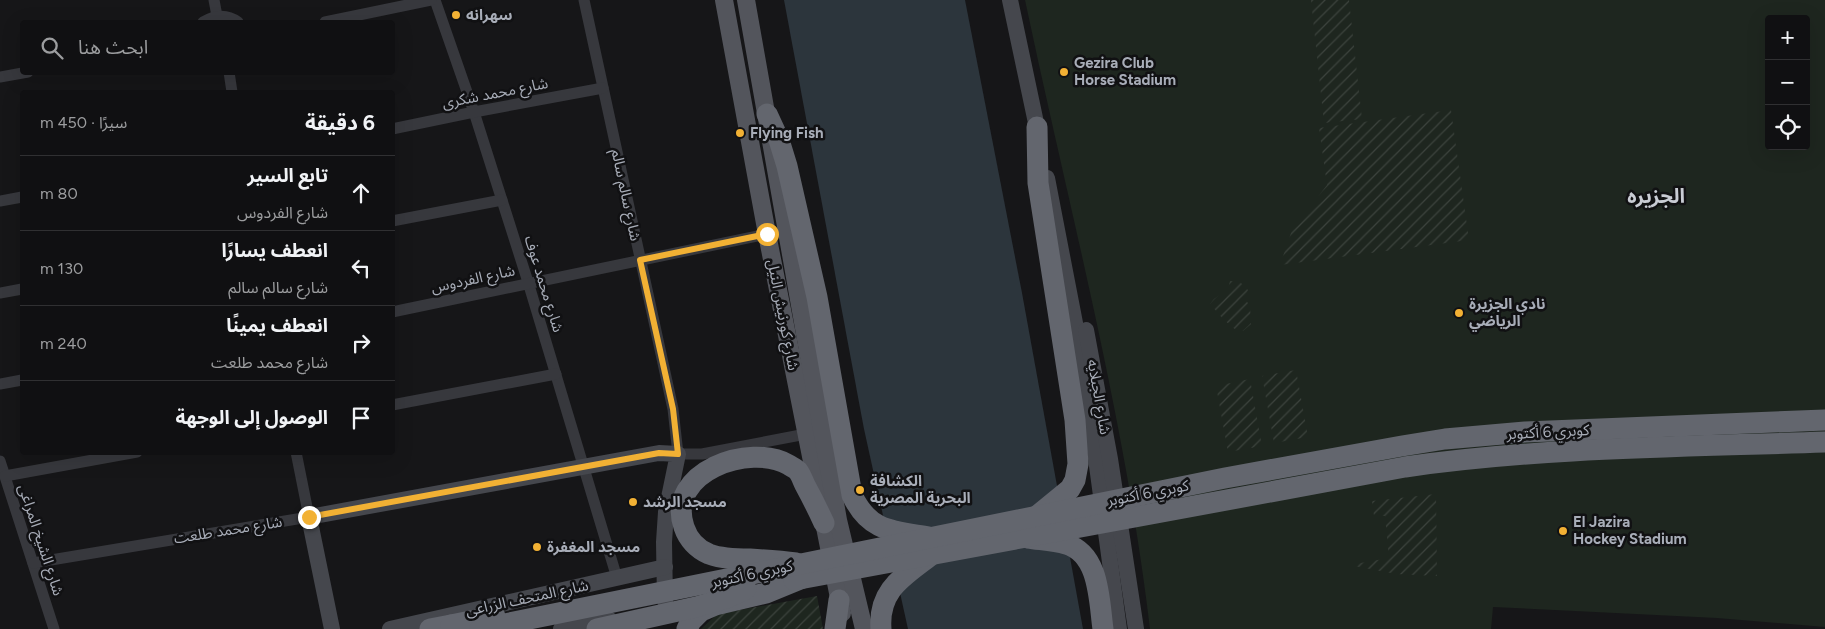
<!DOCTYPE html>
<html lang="ar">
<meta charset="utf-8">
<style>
body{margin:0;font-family:Figtree,"Noto Sans Arabic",sans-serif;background:#19191b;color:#f1f3f6;direction:rtl}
.controls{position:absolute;right:15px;top:15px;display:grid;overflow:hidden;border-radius:5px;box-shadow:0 5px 20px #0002}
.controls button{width:45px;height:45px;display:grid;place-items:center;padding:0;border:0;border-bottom:1px solid #303032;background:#101012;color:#f1f3f6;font:25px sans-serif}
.stop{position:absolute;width:15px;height:15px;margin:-11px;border:4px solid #f2b134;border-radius:50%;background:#fff}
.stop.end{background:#f2b134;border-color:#fff;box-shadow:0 1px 5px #0008}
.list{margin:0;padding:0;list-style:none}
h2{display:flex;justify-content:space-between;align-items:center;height:65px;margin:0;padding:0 20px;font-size:21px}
h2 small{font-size:16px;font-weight:400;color:#9c9d9f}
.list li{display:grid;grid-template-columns:32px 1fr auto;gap:15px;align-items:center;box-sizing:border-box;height:75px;padding:0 20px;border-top:1px solid #303032}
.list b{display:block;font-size:19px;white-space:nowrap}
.list p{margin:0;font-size:16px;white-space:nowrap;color:#9c9d9f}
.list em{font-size:16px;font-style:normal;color:#9c9d9f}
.icon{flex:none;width:28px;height:28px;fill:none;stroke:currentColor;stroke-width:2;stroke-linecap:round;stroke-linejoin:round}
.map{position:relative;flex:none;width:1825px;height:629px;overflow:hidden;direction:ltr}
.search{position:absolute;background:#101012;box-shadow:0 5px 20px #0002;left:20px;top:20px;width:375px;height:55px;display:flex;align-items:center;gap:12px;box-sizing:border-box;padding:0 18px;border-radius:5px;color:#9c9d9f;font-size:19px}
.panel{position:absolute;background:#101012;box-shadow:0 5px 20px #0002;left:20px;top:90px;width:375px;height:365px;border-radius:5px;direction:rtl}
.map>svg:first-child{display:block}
.park{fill:#1e261f;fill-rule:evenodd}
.garden{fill:url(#garden-furrows)}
.water{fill:#2c353c}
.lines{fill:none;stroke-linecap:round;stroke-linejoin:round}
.street{stroke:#37383d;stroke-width:11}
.secondary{stroke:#45474d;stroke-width:16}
.primary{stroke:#53555c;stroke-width:18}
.highway{stroke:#63666e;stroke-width:21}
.highway-bridge{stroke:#63666e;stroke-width:21}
.route{stroke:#f2b134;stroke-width:6}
.poi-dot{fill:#f2b134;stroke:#111113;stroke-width:2}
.labels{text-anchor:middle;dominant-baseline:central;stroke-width:5;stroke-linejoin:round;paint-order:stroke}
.poi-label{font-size:15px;font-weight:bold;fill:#a8adb8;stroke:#111113;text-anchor:start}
.street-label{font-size:15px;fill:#a8adb8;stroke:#111113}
.district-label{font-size:20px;font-weight:bold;fill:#c9ccd4;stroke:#111113}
</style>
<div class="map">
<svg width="1825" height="629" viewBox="0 0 1825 629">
<defs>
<pattern id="garden-furrows" width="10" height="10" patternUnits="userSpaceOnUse" patternTransform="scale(1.25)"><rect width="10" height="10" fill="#1e261f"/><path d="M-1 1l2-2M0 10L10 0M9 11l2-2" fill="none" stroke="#3c433d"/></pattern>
</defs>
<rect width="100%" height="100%" fill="#161618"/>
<!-- park -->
<path class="park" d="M 1025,0 L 1825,0 L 1825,627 L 1717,618 L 1493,607 L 1491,629 L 1150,629 C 1125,417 1069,209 1025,0 ZM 1769,19 L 1806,19 L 1806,146 L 1769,146 Z"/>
<!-- garden -->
<g class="garden">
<path d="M 1311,0 L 1349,0 L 1362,119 L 1324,123 Z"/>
<path d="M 1451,110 L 1469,240 L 1280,265 L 1292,230 L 1327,185 L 1319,128 Z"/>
<path d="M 1230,281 L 1240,282 L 1248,290 L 1245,299 L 1250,306 L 1251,324 L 1243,331 L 1237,331 L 1223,319 L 1210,304 L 1214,299 L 1228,289 Z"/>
<path d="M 1296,370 L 1308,437 L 1274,443 L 1262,376 Z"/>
<path d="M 1250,379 L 1262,446 L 1228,452 L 1216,386 Z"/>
<path d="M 1436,494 L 1437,576 L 1396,574 L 1349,565 L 1389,558 L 1385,516 L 1374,516 L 1372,501 Z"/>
<path d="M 817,596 L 823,629 L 701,629 L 715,616 L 723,613 Z"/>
</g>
<!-- water -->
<path class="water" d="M 784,0 L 965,0 L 1022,293 L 1083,629 L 908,629 L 864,429 Z"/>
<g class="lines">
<!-- street -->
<g class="street">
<path d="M 214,0 L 217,16"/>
<path d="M 435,0 L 474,112 L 528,282 L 617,578"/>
<path d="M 584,0 L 673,409 L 678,454 L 702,454 L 806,434"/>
<path d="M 203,22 C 215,15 227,14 238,22"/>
<path d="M 325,22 L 431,0"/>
<path d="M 229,72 L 232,92"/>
<path d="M 0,77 L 28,72"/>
<path d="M 392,129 L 474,112 L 603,88"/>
<path d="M 0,201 L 22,197"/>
<path d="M 392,221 L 502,200"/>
<path d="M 0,293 L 22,289"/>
<path d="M 392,312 L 767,234"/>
<path d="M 0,384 L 22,380"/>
<path d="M 392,405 L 556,374"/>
<path d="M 0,461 L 54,629"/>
<path d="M 5,476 L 137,452"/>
<path d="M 33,563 L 309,517 L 296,452"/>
</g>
<!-- secondary -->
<g class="secondary">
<path d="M 1010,0 L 1039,137"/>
<path d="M 1047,178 L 1075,323 L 1095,451 L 1119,629"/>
<path d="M 1086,330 L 1110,459 L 1136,629"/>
<path d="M 332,629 L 309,517 L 659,453 L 678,454 L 666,512 L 664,542 L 665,601"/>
<path d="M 390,629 L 665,567"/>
<path d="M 561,629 L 610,620"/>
</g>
<!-- primary -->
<g class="primary">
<path d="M 724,0 L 767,234 L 842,613"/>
<path d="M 746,0 L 838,520 L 864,629"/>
</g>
<!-- highway -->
<g class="highway">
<path d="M 767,114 L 779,140 L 787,166 L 817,297 L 852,495 C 869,532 893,531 929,537"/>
<path d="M 1037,127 L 1038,183 L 1075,420 L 1078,464 L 1075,480 L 1070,489 L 1037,516"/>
<path d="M 1028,538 C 1041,540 1054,541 1066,544 C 1100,554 1099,601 1103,629"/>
<path d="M 796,563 C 781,561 766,560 750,559 C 737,559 722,559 709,554 C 697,549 688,539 684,527 C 665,472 750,442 789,465 C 792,467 796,469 798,471 C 801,475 803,481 805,485 C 812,498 818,510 824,523"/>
<path d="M 430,629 L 451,625"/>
<path d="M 687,629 L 691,621 L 701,611 L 715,605 L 766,593 L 805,577"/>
<path d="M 835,629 L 839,600"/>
<path d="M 881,629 C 878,590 903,577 930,556"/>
</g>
<!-- highway-bridge -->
<g class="highway-bridge">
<path d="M 794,580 L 1405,467 C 1544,447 1685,447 1825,442"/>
<path d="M 451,625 L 495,616"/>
<path d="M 480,629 L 1225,478 L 1402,446 L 1445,439 L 1525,432 L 1825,420"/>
<path d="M 597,629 L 696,607 L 727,598 L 746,589"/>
</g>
</g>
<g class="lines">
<!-- route -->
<path class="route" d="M 309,517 L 659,453 L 678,454 L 673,409 L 640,260 L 767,234"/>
</g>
<!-- markers -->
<g class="poi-dot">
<circle cx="456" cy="15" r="5"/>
<circle cx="1064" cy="72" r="5"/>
<circle cx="740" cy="133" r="5"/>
<circle cx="1459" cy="313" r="5"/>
<circle cx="860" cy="490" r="5"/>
<circle cx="633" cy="502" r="5"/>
<circle cx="1563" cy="531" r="5"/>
<circle cx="537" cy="547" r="5"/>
</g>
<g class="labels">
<!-- poi labels -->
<g class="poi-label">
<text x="466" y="15">سهرانه</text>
<text x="1074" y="63">Gezira Club<tspan x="1074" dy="17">Horse Stadium</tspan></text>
<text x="750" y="133">Flying Fish</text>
<text x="1469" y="304">نادي الجزيرة<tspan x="1469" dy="17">الرياضي</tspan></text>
<text x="870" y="481">الكشافة<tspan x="870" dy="17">البحرية المصرية</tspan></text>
<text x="643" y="502">مسجد الرشد</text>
<text x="1573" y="522">El Jazira<tspan x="1573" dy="17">Hockey Stadium</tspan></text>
<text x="547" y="547">مسجد المغفرة</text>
</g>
<!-- street labels -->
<g class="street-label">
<text transform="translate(495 93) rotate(-11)">شارع محمد شكرى</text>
<text transform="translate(626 195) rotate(78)">شارع سالم سالم</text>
<text transform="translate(473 279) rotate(-12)">شارع الفردوس</text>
<text transform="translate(544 284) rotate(73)">شارع محمد عوف</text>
<text transform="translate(783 315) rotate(79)">شارع كورنيش النيل</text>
<text transform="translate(1099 397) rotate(80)">شارع الجبلايه</text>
<text transform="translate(1548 432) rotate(-3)">كوبري 6 أكتوبر</text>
<text transform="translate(1148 493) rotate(-11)">كوبري 6 أكتوبر</text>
<text transform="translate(228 530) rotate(-9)">شارع محمد طلعت</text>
<text transform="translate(41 540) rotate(72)">شارع الشيخ المراغى</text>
<text transform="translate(752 574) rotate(-12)">كوبري 6 أكتوبر</text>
<text transform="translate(527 598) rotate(-12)">شارع المتحف الزراعى</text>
</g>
<!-- district labels -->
<g class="district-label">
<text x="1656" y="196">الجزيره</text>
</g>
</g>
</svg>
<div class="controls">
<button>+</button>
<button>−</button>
<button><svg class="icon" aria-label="locate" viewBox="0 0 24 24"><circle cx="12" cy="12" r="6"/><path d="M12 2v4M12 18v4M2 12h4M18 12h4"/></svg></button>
</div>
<div class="stop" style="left:767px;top:234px"></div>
<div class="stop end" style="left:309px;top:517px"></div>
<div class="search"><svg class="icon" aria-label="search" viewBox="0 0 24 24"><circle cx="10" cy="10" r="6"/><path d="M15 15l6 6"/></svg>ابحث هنا</div>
<section class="panel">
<h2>6 دقيقة<small>سيرًا · 450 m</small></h2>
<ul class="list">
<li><svg class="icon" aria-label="ahead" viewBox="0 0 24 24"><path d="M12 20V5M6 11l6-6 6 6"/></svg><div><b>تابع السير</b><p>شارع الفردوس</p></div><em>80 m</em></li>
<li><svg class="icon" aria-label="left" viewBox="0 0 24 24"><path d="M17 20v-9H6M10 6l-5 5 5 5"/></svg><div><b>انعطف يسارًا</b><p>شارع سالم سالم</p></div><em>130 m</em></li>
<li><svg class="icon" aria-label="right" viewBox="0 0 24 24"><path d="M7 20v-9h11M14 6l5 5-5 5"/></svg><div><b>انعطف يمينًا</b><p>شارع محمد طلعت</p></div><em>240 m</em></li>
<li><svg class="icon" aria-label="arrive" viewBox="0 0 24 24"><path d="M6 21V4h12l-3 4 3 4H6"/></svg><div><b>الوصول إلى الوجهة</b></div></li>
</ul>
</section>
</div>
